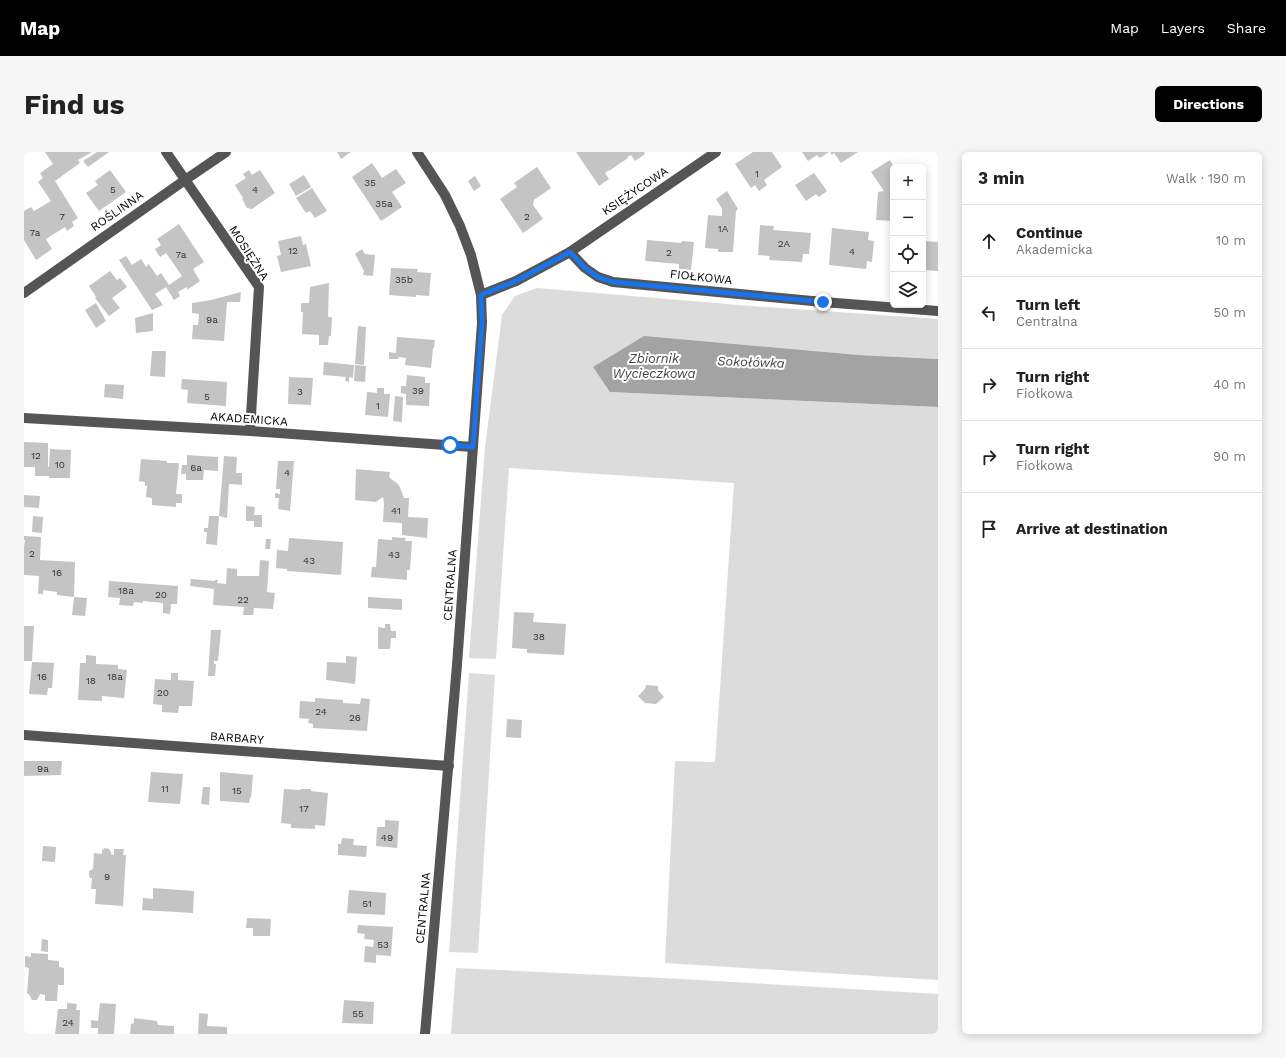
<!DOCTYPE html>
<meta charset="utf-8">
<style>
body{margin:0;font-family:"Work Sans",sans-serif;background:#f6f6f6;color:#222}
.controls{position:absolute;right:12px;top:12px;display:grid;overflow:hidden;border-radius:6px;box-shadow:0 2px 10px #0003}
.controls button{width:36px;height:36px;display:grid;place-items:center;padding:0;border:0;border-bottom:1px solid #e0e0e0;background:#fff;color:#222;font:20px sans-serif}
.stop{position:absolute;width:12px;height:12px;margin:-9px;border:3px solid #1a73e8;border-radius:50%;background:#fff}
.stop.end{background:#1a73e8;border-color:#fff;box-shadow:0 1px 4px #0008}
.list{margin:0;padding:0;list-style:none}
h2{display:flex;justify-content:space-between;align-items:center;height:52px;margin:0;padding:0 16px;font-size:17px}
h2 small{font-size:13px;font-weight:400;color:#767676}
.list li{display:grid;grid-template-columns:26px 1fr auto;gap:12px;align-items:center;box-sizing:border-box;height:72px;padding:0 16px;border-top:1px solid #e0e0e0}
.list b{display:block;font-size:15px;white-space:nowrap}
.list p{margin:0;font-size:13px;white-space:nowrap;color:#767676}
.list em{font-size:13px;font-style:normal;color:#767676}
.icon{flex:none;width:22px;height:22px;fill:none;stroke:currentColor;stroke-width:2;stroke-linecap:round;stroke-linejoin:round}
.map{position:relative;flex:none;width:914px;height:882px;overflow:hidden;border-radius:6px}
header{display:flex;align-items:center;gap:24px;box-sizing:border-box;height:56px;padding:0 20px;background:#000;color:#fff}
header strong{font-size:19px}
nav{display:flex;gap:22px;margin-inline-start:auto;font-size:14px}
.intro{display:flex;align-items:center;justify-content:space-between;box-sizing:border-box;height:96px;padding:0 24px}
h1{margin:0;font-size:28px}
.button{padding:10px 18px;border-radius:6px;background:#000;color:#fff;font-size:14px;font-weight:700}
main{display:flex;gap:24px;padding:0 24px}
aside{flex:1;background:#fff;border-radius:6px;box-shadow:0 2px 10px #0003}
.map>svg:first-child{display:block}
.green{fill:#dcdcdc}
.water{fill:#a3a3a3}
.building{fill:#c4c4c4}
.lines{fill:none;stroke-linecap:round;stroke-linejoin:round}
.minor{stroke:#555;stroke-width:10}
.route{stroke:#1a73e8;stroke-width:5}
.labels{text-anchor:middle;dominant-baseline:central;stroke-width:4;stroke-linejoin:round;paint-order:stroke}
.number-label{font-size:10px;fill:#313131}
.street-label{font-size:12px;fill:#000;stroke:#fff}
.water-label{font-size:13px;font-style:italic;fill:#444;stroke:#fff}
</style>
<header>
<strong>Map</strong>
<nav><a>Map</a><a>Layers</a><a>Share</a></nav>
</header>
<div class="intro"><h1>Find us</h1><a class="button">Directions</a></div>
<main>
<div class="map">
<svg width="914" height="882" viewBox="0 0 914 882">
<rect width="100%" height="100%" fill="#fff"/>
<!-- green -->
<g class="green">
<path d="M 513,136 L 727,154 L 914,167 L 914,207 L 834,203 L 586,240 L 914,255 L 914,828 L 641,811 L 651,609 L 691,610 L 710,331 L 485,316 L 472,507 L 445,506 L 461,295 L 478,163 L 491,144 Z"/>
<path d="M 445,521 L 471,523 L 454,801 L 425,800 Z"/>
<path d="M 432,816 L 640,826 L 914,842 L 914,882 L 427,882 Z"/>
</g>
<!-- water -->
<path class="water" d="M 620,184 L 834,203 L 914,207 L 914,255 L 586,240 L 569,215 Z"/>
<!-- building -->
<g class="building">
<path d="M 21,0 L 68,0 L 54,8 L 56,11 L 31,29 L 54,66 L 48,70 L 50,74 L 43,79 L 41,75 L 22,87 L 28,97 L 12,108 L 0,88 L 0,59 L 7,55 L 10,59 L 27,49 L 14,30 L 19,26 L 16,21 L 29,12 Z"/>
<path d="M 73,0 L 85,0 L 64,15 L 59,9 Z"/>
<path d="M 313,0 L 327,0 L 317,7 Z"/>
<path d="M 552,0 L 620,0 L 621,2 L 611,9 L 607,3 L 603,5 L 604,6 L 585,19 L 585,18 L 581,21 L 585,27 L 575,34 Z"/>
<path d="M 729,0 L 748,0 L 758,15 L 740,28 L 743,33 L 735,39 L 731,33 L 727,36 L 711,12 Z"/>
<path d="M 778,0 L 805,0 L 796,6 L 793,3 L 784,9 Z"/>
<path d="M 806,0 L 834,0 L 817,11 L 810,1 L 808,3 Z"/>
<path d="M 866,8 L 870,15 L 869,15 L 869,69 L 852,68 L 854,40 L 860,39 L 847,20 Z"/>
<path d="M 348,11 L 358,26 L 372,17 L 382,31 L 368,40 L 378,55 L 357,69 L 328,25 Z"/>
<path d="M 513,15 L 527,36 L 510,48 L 509,53 L 519,67 L 499,81 L 476,47 L 493,35 L 490,31 Z"/>
<path d="M 86,18 L 102,40 L 75,59 L 62,41 L 74,33 L 71,29 Z"/>
<path d="M 225,18 L 228,23 L 236,18 L 251,41 L 228,57 L 223,56 L 218,47 L 219,46 L 211,33 L 222,26 L 219,22 Z"/>
<path d="M 790,21 L 803,39 L 795,45 L 792,42 L 782,49 L 771,33 Z"/>
<path d="M 280,23 L 287,35 L 272,44 L 265,32 Z"/>
<path d="M 451,24 L 457,34 L 450,39 L 444,29 Z"/>
<path d="M 288,36 L 303,59 L 291,66 L 286,59 L 282,61 L 272,46 Z"/>
<path d="M 703,39 L 714,57 L 712,59 L 709,100 L 694,100 L 694,97 L 681,96 L 684,63 L 698,64 L 698,57 L 692,47 Z"/>
<path d="M 155,72 L 180,110 L 169,117 L 176,129 L 163,138 L 163,135 L 154,140 L 156,144 L 150,148 L 142,135 L 131,142 L 139,153 L 128,158 L 95,108 L 102,104 L 108,113 L 117,107 L 122,115 L 125,112 L 133,124 L 137,121 L 145,133 L 158,124 L 142,101 L 136,105 L 131,97 L 137,93 L 133,87 Z"/>
<path d="M 736,73 L 750,74 L 749,78 L 787,81 L 785,102 L 779,102 L 778,110 L 745,108 L 746,104 L 734,103 Z"/>
<path d="M 808,76 L 845,80 L 844,88 L 850,89 L 848,110 L 843,109 L 842,117 L 805,113 Z"/>
<path d="M 277,84 L 279,93 L 282,92 L 287,114 L 257,120 L 253,104 L 257,103 L 254,89 Z"/>
<path d="M 623,88 L 657,91 L 658,89 L 670,90 L 667,118 L 655,117 L 655,112 L 621,109 Z"/>
<path d="M 899,89 L 914,90 L 914,119 L 900,118 L 901,113 L 899,113 Z"/>
<path d="M 338,97 L 341,102 L 351,103 L 349,124 L 339,123 L 340,119 L 331,102 Z"/>
<path d="M 367,116 L 394,117 L 393,120 L 407,121 L 405,144 L 392,143 L 392,145 L 365,143 Z"/>
<path d="M 86,119 L 93,128 L 96,126 L 103,135 L 88,146 L 96,156 L 85,164 L 71,146 L 72,145 L 65,134 Z"/>
<path d="M 305,131 L 304,165 L 308,165 L 307,184 L 305,184 L 304,193 L 295,193 L 295,183 L 278,182 L 279,160 L 277,160 L 277,151 L 285,151 L 286,135 Z"/>
<path d="M 217,140 L 216,150 L 203,150 L 200,189 L 168,187 L 169,173 L 174,173 L 175,162 L 168,161 L 168,151 L 187,148 Z"/>
<path d="M 72,151 L 82,169 L 72,176 L 61,158 Z"/>
<path d="M 129,161 L 129,179 L 112,181 L 111,166 Z"/>
<path d="M 334,174 L 342,175 L 340,213 L 331,212 Z"/>
<path d="M 373,185 L 411,188 L 410,196 L 409,196 L 407,216 L 381,213 L 382,206 L 375,205 L 374,207 L 365,207 L 365,200 L 372,201 Z"/>
<path d="M 128,199 L 142,199 L 141,225 L 126,224 Z"/>
<path d="M 300,210 L 330,213 L 329,226 L 325,225 L 325,230 L 321,229 L 322,225 L 299,223 Z"/>
<path d="M 331,213 L 342,214 L 341,230 L 330,229 Z"/>
<path d="M 383,223 L 401,225 L 401,231 L 406,231 L 405,254 L 382,253 L 382,242 L 377,241 L 377,234 L 382,234 Z"/>
<path d="M 265,225 L 289,226 L 287,253 L 264,252 Z"/>
<path d="M 158,227 L 203,230 L 202,254 L 163,251 L 164,238 L 157,237 Z"/>
<path d="M 81,232 L 100,233 L 99,247 L 80,245 Z"/>
<path d="M 353,236 L 360,236 L 360,242 L 366,242 L 364,265 L 341,263 L 343,240 L 353,241 Z"/>
<path d="M 371,244 L 379,245 L 378,270 L 369,269 Z"/>
<path d="M 0,290 L 24,291 L 24,315 L 25,315 L 26,297 L 47,298 L 46,326 L 25,326 L 25,324 L 11,324 L 11,315 L 0,315 Z"/>
<path d="M 163,303 L 194,305 L 194,319 L 180,318 L 179,328 L 162,328 L 162,322 L 157,322 L 158,313 L 163,313 Z"/>
<path d="M 200,304 L 213,305 L 212,321 L 218,321 L 218,333 L 205,332 L 203,366 L 195,364 Z"/>
<path d="M 117,307 L 143,309 L 143,311 L 155,311 L 152,342 L 158,342 L 158,351 L 152,351 L 152,355 L 128,353 L 128,346 L 122,345 L 123,334 L 121,334 L 121,330 L 115,329 Z"/>
<path d="M 254,309 L 270,309 L 266,359 L 254,357 L 255,346 L 251,346 L 251,341 L 256,342 L 256,337 L 252,337 Z"/>
<path d="M 332,317 L 366,320 L 365,325 L 375,333 L 380,346 L 385,346 L 384,365 L 404,366 L 403,386 L 378,383 L 378,371 L 359,370 L 360,351 L 359,345 L 352,350 L 331,348 Z"/>
<path d="M 0,343 L 16,344 L 15,356 L 0,355 Z"/>
<path d="M 222,354 L 231,355 L 230,363 L 238,363 L 238,375 L 230,375 L 230,369 L 222,369 Z"/>
<path d="M 9,364 L 19,365 L 18,381 L 8,380 Z"/>
<path d="M 185,364 L 195,364 L 193,393 L 182,392 L 183,380 L 180,380 L 180,376 L 184,376 Z"/>
<path d="M 0,384 L 17,385 L 16,408 L 51,410 L 50,445 L 33,443 L 33,440 L 19,438 L 19,442 L 14,442 L 15,424 L 0,423 L 0,395 L 1,388 L 0,388 Z"/>
<path d="M 368,385 L 382,386 L 381,389 L 388,389 L 386,418 L 383,418 L 383,428 L 347,425 L 348,415 L 352,415 L 354,387 L 368,388 Z"/>
<path d="M 265,386 L 319,390 L 317,423 L 263,419 L 263,417 L 252,416 L 253,398 L 264,399 Z"/>
<path d="M 242,387 L 247,387 L 246,397 L 241,397 Z"/>
<path d="M 236,408 L 245,409 L 243,440 L 251,441 L 249,457 L 230,456 L 229,463 L 219,463 L 220,455 L 189,453 L 190,437 L 166,434 L 167,427 L 191,429 L 191,428 L 194,428 L 193,431 L 202,432 L 203,416 L 213,417 L 213,424 L 235,424 Z"/>
<path d="M 85,429 L 154,434 L 153,452 L 147,452 L 146,462 L 139,461 L 139,451 L 119,449 L 119,451 L 110,450 L 109,454 L 95,453 L 96,446 L 84,445 Z"/>
<path d="M 50,445 L 63,446 L 61,464 L 48,463 Z"/>
<path d="M 344,445 L 378,447 L 378,458 L 344,456 Z"/>
<path d="M 490,460 L 510,461 L 509,470 L 542,472 L 540,503 L 503,501 L 503,497 L 488,496 Z"/>
<path d="M 361,472 L 366,472 L 367,479 L 372,479 L 372,486 L 367,486 L 366,497 L 354,497 L 354,475 L 361,476 Z"/>
<path d="M 0,474 L 10,474 L 8,509 L 0,509 Z"/>
<path d="M 187,478 L 197,478 L 194,509 L 190,509 L 190,512 L 192,512 L 191,524 L 184,524 Z"/>
<path d="M 62,503 L 72,504 L 72,512 L 94,513 L 94,517 L 103,518 L 100,546 L 78,544 L 78,549 L 54,548 L 56,511 L 62,511 Z"/>
<path d="M 322,504 L 333,505 L 331,532 L 302,528 L 303,510 L 322,511 Z"/>
<path d="M 8,510 L 30,511 L 28,536 L 24,536 L 23,543 L 5,542 Z"/>
<path d="M 147,521 L 154,521 L 154,528 L 170,529 L 168,554 L 155,554 L 154,561 L 138,560 L 138,553 L 129,552 L 131,527 L 147,528 Z"/>
<path d="M 622,533 L 634,534 L 634,538 L 640,545 L 632,552 L 621,551 L 614,544 L 621,537 Z"/>
<path d="M 291,546 L 319,548 L 319,551 L 336,552 L 337,546 L 346,547 L 343,579 L 289,576 L 289,572 L 284,571 L 285,567 L 275,566 L 276,549 L 291,550 Z"/>
<path d="M 483,567 L 498,568 L 497,586 L 482,585 Z"/>
<path d="M 0,609 L 38,609 L 37,623 L 0,624 Z"/>
<path d="M 127,620 L 159,622 L 156,652 L 124,650 Z"/>
<path d="M 196,620 L 229,623 L 227,646 L 226,645 L 225,651 L 196,649 Z"/>
<path d="M 179,635 L 186,635 L 185,653 L 177,652 Z"/>
<path d="M 260,637 L 276,638 L 277,637 L 287,637 L 287,639 L 304,641 L 301,674 L 291,673 L 291,677 L 267,676 L 267,672 L 257,671 Z"/>
<path d="M 361,668 L 375,669 L 373,696 L 352,694 L 353,675 L 361,675 Z"/>
<path d="M 318,686 L 330,687 L 329,693 L 343,694 L 342,705 L 314,703 L 314,692 L 317,692 Z"/>
<path d="M 19,694 L 32,695 L 31,710 L 18,709 Z"/>
<path d="M 81,696 L 85,697 L 87,700 L 87,702 L 90,703 L 90,697 L 100,697 L 99,703 L 102,703 L 99,754 L 71,752 L 72,737 L 67,737 L 68,726 L 66,726 L 65,723 L 65,719 L 69,717 L 70,701 L 78,702 L 78,698 Z"/>
<path d="M 129,736 L 170,739 L 169,761 L 118,758 L 119,746 L 129,747 Z"/>
<path d="M 325,738 L 362,741 L 361,763 L 323,761 Z"/>
<path d="M 223,766 L 247,767 L 246,784 L 229,784 L 229,776 L 222,776 Z"/>
<path d="M 334,773 L 369,775 L 367,804 L 352,803 L 352,811 L 340,810 L 341,794 L 349,795 L 350,788 L 340,787 L 341,782 L 333,781 Z"/>
<path d="M 18,787 L 24,788 L 24,800 L 17,799 Z"/>
<path d="M 7,801 L 24,802 L 24,808 L 35,809 L 35,815 L 40,816 L 40,833 L 34,833 L 33,849 L 21,849 L 21,843 L 16,842 L 13,848 L 8,848 L 5,842 L 3,842 L 5,816 L 1,815 L 1,804 L 7,805 Z"/>
<path d="M 320,848 L 350,850 L 349,872 L 318,871 Z"/>
<path d="M 43,851 L 53,852 L 52,858 L 56,858 L 55,882 L 31,882 L 34,857 L 43,857 Z"/>
<path d="M 76,851 L 92,852 L 90,882 L 74,882 L 74,876 L 67,876 L 67,868 L 74,869 Z"/>
<path d="M 175,861 L 184,862 L 183,874 L 203,875 L 203,882 L 174,882 Z"/>
<path d="M 110,866 L 133,869 L 134,873 L 150,874 L 150,882 L 106,882 L 107,872 L 110,871 Z"/>
</g>
<g class="lines">
<!-- minor -->
<g class="minor">
<path d="M 142,0 L 235,135 L 226,279"/>
<path d="M 393,0 L 421,43 L 436,74 L 447,103 L 457,143 L 458,171 L 433,513 L 401,882"/>
<path d="M 546,100 L 561,116 L 574,125 L 589,130 L 799,150 L 914,159"/>
<path d="M 0,141 L 161,28 L 202,0"/>
<path d="M 457,143 L 492,129 L 546,100 L 692,0"/>
<path d="M 0,266 L 226,279 L 449,295"/>
<path d="M 0,583 L 425,614"/>
</g>
</g>
<g class="lines">
<!-- route -->
<path class="route" d="M 426,293 L 449,295 L 458,171 L 457,143 L 492,129 L 546,100 L 561,116 L 574,125 L 589,130 L 799,150"/>
</g>
<g class="labels">
<!-- number labels -->
<g class="number-label">
<text x="733" y="21">1</text>
<text x="346" y="30">35</text>
<text x="89" y="37">5</text>
<text x="231" y="37">4</text>
<text x="360" y="51">35a</text>
<text x="38" y="64">7</text>
<text x="503" y="64">2</text>
<text x="699" y="76">1A</text>
<text x="11" y="80">7a</text>
<text x="760" y="91">2A</text>
<text x="269" y="98">12</text>
<text x="828" y="99">4</text>
<text x="645" y="100">2</text>
<text x="157" y="102">7a</text>
<text x="380" y="127">35b</text>
<text x="188" y="167">9a</text>
<text x="394" y="238">39</text>
<text x="276" y="239">3</text>
<text x="183" y="244">5</text>
<text x="354" y="253">1</text>
<text x="12" y="303">12</text>
<text x="36" y="312">10</text>
<text x="172" y="315">6a</text>
<text x="263" y="320">4</text>
<text x="372" y="358">41</text>
<text x="8" y="401">2</text>
<text x="370" y="402">43</text>
<text x="285" y="408">43</text>
<text x="33" y="420">16</text>
<text x="102" y="438">18a</text>
<text x="137" y="442">20</text>
<text x="219" y="447">22</text>
<text x="515" y="484">38</text>
<text x="18" y="524">16</text>
<text x="91" y="524">18a</text>
<text x="67" y="528">18</text>
<text x="139" y="540">20</text>
<text x="297" y="559">24</text>
<text x="331" y="565">26</text>
<text x="19" y="616">9a</text>
<text x="141" y="636">11</text>
<text x="213" y="638">15</text>
<text x="280" y="656">17</text>
<text x="363" y="685">49</text>
<text x="83" y="724">9</text>
<text x="343" y="751">51</text>
<text x="359" y="792">53</text>
<text x="334" y="861">55</text>
<text x="44" y="870">24</text>
</g>
<!-- street labels -->
<g class="street-label">
<text transform="translate(611 39) rotate(-34)">KSIĘŻYCOWA</text>
<text transform="translate(93 59) rotate(-35)">ROŚLINNA</text>
<text transform="translate(225 101) rotate(57)">MOSIĘŻNA</text>
<text transform="translate(677 125) rotate(6)">FIOŁKOWA</text>
<text transform="translate(225 267) rotate(4)">AKADEMICKA</text>
<text transform="translate(426 433) rotate(-86)">CENTRALNA</text>
<text transform="translate(213 586) rotate(4)">BARBARY</text>
<text transform="translate(399 756) rotate(-85)">CENTRALNA</text>
</g>
<!-- water labels -->
<g class="water-label">
<text x="630" y="206">Zbiornik<tspan x="630" dy="15">Wycieczkowa</tspan></text>
<text transform="translate(727 210) rotate(2)">Sokołówka</text>
</g>
</g>
</svg>
<div class="controls">
<button>+</button>
<button>−</button>
<button><svg class="icon" aria-label="locate" viewBox="0 0 24 24"><circle cx="12" cy="12" r="6"/><path d="M12 2v4M12 18v4M2 12h4M18 12h4"/></svg></button>
<button><svg class="icon" aria-label="layers" viewBox="0 0 24 24"><path d="M12 4l9 5-9 5-9-5zM3 14l9 5 9-5"/></svg></button>
</div>
<div class="stop" style="left:426px;top:293px"></div>
<div class="stop end" style="left:799px;top:150px"></div>
</div>
<aside>
<h2>3 min<small>Walk · 190 m</small></h2>
<ul class="list">
<li><svg class="icon" aria-label="ahead" viewBox="0 0 24 24"><path d="M12 20V5M6 11l6-6 6 6"/></svg><div><b>Continue</b><p>Akademicka</p></div><em>10 m</em></li>
<li><svg class="icon" aria-label="left" viewBox="0 0 24 24"><path d="M17 20v-9H6M10 6l-5 5 5 5"/></svg><div><b>Turn left</b><p>Centralna</p></div><em>50 m</em></li>
<li><svg class="icon" aria-label="right" viewBox="0 0 24 24"><path d="M7 20v-9h11M14 6l5 5-5 5"/></svg><div><b>Turn right</b><p>Fiołkowa</p></div><em>40 m</em></li>
<li><svg class="icon" aria-label="right" viewBox="0 0 24 24"><path d="M7 20v-9h11M14 6l5 5-5 5"/></svg><div><b>Turn right</b><p>Fiołkowa</p></div><em>90 m</em></li>
<li><svg class="icon" aria-label="arrive" viewBox="0 0 24 24"><path d="M6 21V4h12l-3 4 3 4H6"/></svg><div><b>Arrive at destination</b></div></li>
</ul>
</aside>
</main>
